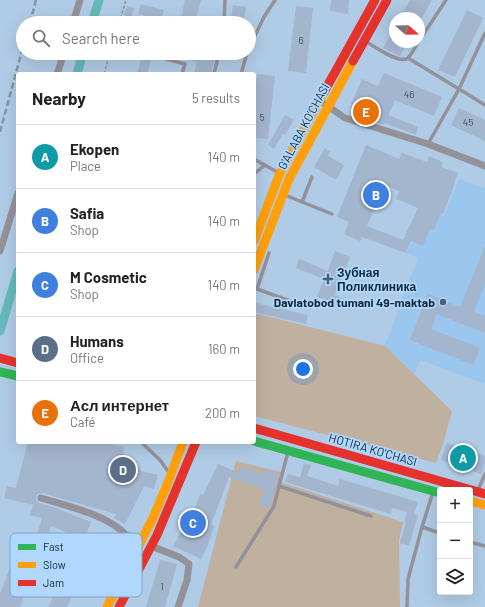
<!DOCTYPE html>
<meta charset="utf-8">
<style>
body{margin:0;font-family:Barlow,sans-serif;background:#f6f6f6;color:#222}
.controls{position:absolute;right:12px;bottom:12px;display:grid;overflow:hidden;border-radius:4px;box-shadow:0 4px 16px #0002}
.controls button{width:36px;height:36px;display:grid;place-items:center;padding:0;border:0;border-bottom:1px solid #e0e0e0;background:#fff;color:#222;font:20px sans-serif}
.compass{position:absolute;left:389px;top:12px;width:36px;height:36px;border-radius:50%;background:#fff;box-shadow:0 4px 16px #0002;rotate:110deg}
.you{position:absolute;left:303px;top:369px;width:14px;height:14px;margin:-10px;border:3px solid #fff;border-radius:50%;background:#1a73e8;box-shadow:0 0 0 6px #1a73e833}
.badge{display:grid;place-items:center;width:26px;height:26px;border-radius:50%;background:#4b6075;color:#fff;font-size:13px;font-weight:700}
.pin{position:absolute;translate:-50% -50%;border:2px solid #fff;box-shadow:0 1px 4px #0006}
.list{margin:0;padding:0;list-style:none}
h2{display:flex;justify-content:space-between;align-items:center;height:52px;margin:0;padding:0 16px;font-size:17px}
h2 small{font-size:13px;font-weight:400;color:#767676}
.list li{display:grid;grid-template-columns:26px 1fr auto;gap:12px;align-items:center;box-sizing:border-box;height:64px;padding:0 16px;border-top:1px solid #e0e0e0}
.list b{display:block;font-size:15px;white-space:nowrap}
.list p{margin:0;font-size:13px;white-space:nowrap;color:#767676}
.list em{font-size:13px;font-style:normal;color:#767676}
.icon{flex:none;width:22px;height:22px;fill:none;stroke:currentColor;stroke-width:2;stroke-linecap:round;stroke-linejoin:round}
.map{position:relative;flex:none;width:485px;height:607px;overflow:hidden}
.search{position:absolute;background:#fff;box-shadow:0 4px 16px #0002;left:16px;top:16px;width:240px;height:44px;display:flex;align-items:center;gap:10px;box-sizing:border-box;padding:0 14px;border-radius:22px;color:#767676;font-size:15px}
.panel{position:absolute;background:#fff;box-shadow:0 4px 16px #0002;left:16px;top:72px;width:240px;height:372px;border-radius:4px}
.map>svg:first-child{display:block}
.built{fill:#9bc6ee}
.green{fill:#bfb09f}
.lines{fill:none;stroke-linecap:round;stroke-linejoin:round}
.canal{stroke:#65b9ba;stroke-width:9}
.building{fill:#a4b5ce;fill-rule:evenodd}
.path{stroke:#8e909a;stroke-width:1.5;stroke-dasharray:3 2;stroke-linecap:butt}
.lane{stroke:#93919a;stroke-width:3.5}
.street{stroke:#93919a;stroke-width:7}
.fast{stroke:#30b455;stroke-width:9}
.slow{stroke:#ff9f0a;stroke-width:9}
.jam{stroke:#e5322d;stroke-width:9}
.rail{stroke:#89929e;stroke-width:2.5;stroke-dasharray:6 3;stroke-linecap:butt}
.poi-dot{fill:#4b6075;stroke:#b0d8fe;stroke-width:1.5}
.labels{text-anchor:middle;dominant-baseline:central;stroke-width:3.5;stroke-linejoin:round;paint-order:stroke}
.number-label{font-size:10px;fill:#3a4d60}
.street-label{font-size:12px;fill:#142739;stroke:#b0d8fe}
.poi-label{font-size:12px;font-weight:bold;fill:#142739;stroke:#b0d8fe;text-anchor:start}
.key{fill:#b0d8fe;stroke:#81a3c3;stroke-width:1}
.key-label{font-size:11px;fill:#142739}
</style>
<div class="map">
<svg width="485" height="607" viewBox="0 0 485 607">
<rect width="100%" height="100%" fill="#b0cbe5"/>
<!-- built -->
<path class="built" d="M 459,179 L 485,188 L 485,384 L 420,360 L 414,374 L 385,346 L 418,258 L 407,253 L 427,209 L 444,216 Z"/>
<!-- green -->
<g class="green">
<path d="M 254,313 L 385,346 L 452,411 L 444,441 L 436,463 L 254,416 Z"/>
<path d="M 236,461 L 281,472 L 280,482 L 403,522 L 399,540 L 400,607 L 198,607 Z"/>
</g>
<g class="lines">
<!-- canal -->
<g class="canal">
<path d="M 92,23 L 99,0"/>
<path d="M 77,74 L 83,53"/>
<path d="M 0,331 L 18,271"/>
</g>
</g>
<!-- building -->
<g class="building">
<path d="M 185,0 L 201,0 L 195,23 L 180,23 Z"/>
<path d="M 331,0 L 349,0 L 348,14 L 330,11 Z"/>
<path d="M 410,0 L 432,0 L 422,18 L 400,18 Z"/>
<path d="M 141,4 L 164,10 L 162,20 L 138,14 Z"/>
<path d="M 233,5 L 246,7 L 244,20 L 231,18 Z"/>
<path d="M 127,6 L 134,8 L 129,23 L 122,23 Z"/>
<path d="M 296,6 L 313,8 L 306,73 L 288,71 Z"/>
<path d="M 467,10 L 483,18 L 455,77 L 438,70 Z"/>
<path d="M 395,27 L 395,42 L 408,42 L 400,56 L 383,48 Z"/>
<path d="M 143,53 L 153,53 L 147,74 L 137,74 Z"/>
<path d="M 170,53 L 197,53 L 215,58 L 211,74 L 194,74 L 197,62 L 169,56 Z"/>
<path d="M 384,73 L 442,97 L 434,116 L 395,100 L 388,115 L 418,127 L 416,135 L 385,123 L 384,125 L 375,122 L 354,113 L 351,104 L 362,79 L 378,86 Z"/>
<path d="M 257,74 L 275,76 L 268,139 L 254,138 L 254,96 Z"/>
<path d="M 459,108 L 485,120 L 485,141 L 451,125 Z"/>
<path d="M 285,115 L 294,120 L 285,135 L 283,133 L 274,149 L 268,145 Z"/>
<path d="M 366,145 L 399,159 L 402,153 L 427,162 L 429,156 L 443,162 L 441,167 L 458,173 L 454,183 L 455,183 L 443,214 L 441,213 L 434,230 L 430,228 L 423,246 L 411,241 L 406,253 L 362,237 L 360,241 L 344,234 L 349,222 L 337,217 ZM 384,184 L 399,191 L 396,199 L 418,208 L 403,240 L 367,226 Z"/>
<path d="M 325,148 L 330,152 L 328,156 L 344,165 L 336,180 L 314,167 Z"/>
<path d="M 485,246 L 485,284 L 474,312 L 485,316 L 485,333 L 437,314 L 431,329 L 480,348 L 473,365 L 410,340 L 428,294 L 460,307 Z"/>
<path d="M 335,251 L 350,257 L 335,295 L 353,303 L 350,310 L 317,297 L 324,279 L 296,268 L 299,259 L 328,271 Z"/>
<path d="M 256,303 L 308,315 L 306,324 L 254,312 Z"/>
<path d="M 28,442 L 105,442 L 124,447 L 123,453 L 132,468 L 137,465 L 141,471 L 158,475 L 154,489 L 144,486 L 125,524 L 114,518 L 116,514 L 42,493 L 37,495 L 36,500 L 39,503 L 53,507 L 91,522 L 87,532 L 101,537 L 103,532 L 113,535 L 94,576 L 59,562 L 68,533 L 51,526 L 48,538 L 37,535 L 42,518 L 30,515 L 33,505 L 4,498 L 7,486 L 16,488 Z"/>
<path d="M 447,443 L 485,456 L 485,462 L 481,474 L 441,460 Z"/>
<path d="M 304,463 L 311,465 L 307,476 L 338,486 L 340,479 L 418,502 L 414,514 L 418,515 L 409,546 L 400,543 L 406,522 L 404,522 L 407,512 L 392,508 L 391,514 L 285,482 L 288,474 L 300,477 Z"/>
<path d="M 218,464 L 239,473 L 241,467 L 264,474 L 265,469 L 279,474 L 269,508 L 259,505 L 264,489 L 229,477 L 211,525 L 214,526 L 208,545 L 201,559 L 173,546 L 190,516 L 192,517 L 200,494 L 203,495 Z"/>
<path d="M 14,557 L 36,566 L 20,607 L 0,607 L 0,594 Z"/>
<path d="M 160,560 L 177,564 L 165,607 L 146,607 Z"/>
<path d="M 58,587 L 73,595 L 67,607 L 48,607 Z"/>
</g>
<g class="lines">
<!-- path -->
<g class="path">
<path d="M 119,23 L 126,0"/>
<path d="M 104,74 L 110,53"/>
</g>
<!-- lane -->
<g class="lane">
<path d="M 224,23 L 225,0"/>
<path d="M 365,41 C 374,46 400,65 408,58 C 412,54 415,47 418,42"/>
<path d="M 419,41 L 446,0"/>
<path d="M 249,48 L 264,17 L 275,0"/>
<path d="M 160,53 L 159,57 L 185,64 L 182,74"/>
<path d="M 408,58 L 459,89 L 485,33"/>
<path d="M 214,74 L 219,53"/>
<path d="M 241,74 L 247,53"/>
<path d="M 428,144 L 459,89 L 485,105"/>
<path d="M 254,159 L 279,173"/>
<path d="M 254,174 L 265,165"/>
<path d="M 285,195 L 332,214"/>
<path d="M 302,202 L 312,177"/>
<path d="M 254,288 L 304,306"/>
<path d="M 257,289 L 269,253"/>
<path d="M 141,442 L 160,460 L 170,474"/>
<path d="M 288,452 L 279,486 L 371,516"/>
<path d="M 478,490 L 485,474"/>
<path d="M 433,492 L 422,527 L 440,533"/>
<path d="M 470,542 L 485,546"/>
<path d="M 14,551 L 101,583"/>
<path d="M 236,567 L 274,506 L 279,486"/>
<path d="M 407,607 L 408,579 L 422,527"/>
</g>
<!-- street -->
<g class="street">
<path d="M 73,23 L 80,0"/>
<path d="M 57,74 L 64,53"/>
<path d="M 325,104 L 345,118 L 428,144 L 485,166"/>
<path d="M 0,251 L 18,193"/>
<path d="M 41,498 C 67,506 108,515 126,535"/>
<path d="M 151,546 L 179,557 L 189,564 L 187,580 L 178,607"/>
<path d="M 119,592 L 102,584 L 100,580 L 102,576 L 117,550 L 125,540 L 126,535 L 142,541"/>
</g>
<!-- fast -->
<g class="fast">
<path d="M 0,372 L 18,376"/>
<path d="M 254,441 L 440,493"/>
</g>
<!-- slow -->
<g class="slow">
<path d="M 254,241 L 280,173 L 324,92"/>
<path d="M 254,270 L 289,179 L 353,61"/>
<path d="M 470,501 L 485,505"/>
<path d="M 107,607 L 153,518 L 169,480 L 183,442"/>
</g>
<!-- jam -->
<g class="jam">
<path d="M 353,61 L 387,0"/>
<path d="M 324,92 L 375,0"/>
<path d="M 0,358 L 18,363"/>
<path d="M 254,428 L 485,494"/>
<path d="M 119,607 L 157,535 L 196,442"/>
</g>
<!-- rail -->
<g class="rail">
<path d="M 30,23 L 36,0"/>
<path d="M 0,132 L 23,47"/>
</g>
</g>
<!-- markers -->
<g class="poi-dot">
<path d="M326 273h4v4h4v4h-4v4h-4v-4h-4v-4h4z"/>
<circle cx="443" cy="302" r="4"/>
</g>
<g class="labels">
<!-- number labels -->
<g class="number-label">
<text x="301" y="40">6</text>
<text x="409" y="94">46</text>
<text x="262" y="117">5</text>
<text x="468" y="122">45</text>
<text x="162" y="586">1</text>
</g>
<!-- street labels -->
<g class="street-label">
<text transform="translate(303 126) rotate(-62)">G'ALABA KO'CHASI</text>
<text transform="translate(373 449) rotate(16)">HOTIRA KO'CHASI</text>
</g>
<!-- poi labels -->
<g class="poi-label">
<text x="337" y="272">Зубная<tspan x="337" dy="14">Поликлиника</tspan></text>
<text x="435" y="302" text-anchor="end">Davlatobod tumani 49-maktab</text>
</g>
</g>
<!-- legend -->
<rect x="10" y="533" width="132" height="64" rx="6" class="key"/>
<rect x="18" y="544" width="18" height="6" fill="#30b455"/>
<rect x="18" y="562" width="18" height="6" fill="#ff9f0a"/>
<rect x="18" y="580" width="18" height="6" fill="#e5322d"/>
<g class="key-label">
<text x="43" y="551">Fast</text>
<text x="43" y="569">Slow</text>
<text x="43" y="587">Jam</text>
</g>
</svg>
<div class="controls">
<button>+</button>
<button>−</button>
<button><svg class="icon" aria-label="layers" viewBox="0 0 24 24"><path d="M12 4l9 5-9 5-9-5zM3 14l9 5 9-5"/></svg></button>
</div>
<svg class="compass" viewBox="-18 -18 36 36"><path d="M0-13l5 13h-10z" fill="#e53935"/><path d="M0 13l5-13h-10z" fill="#767676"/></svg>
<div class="you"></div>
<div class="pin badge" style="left:463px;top:458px;background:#0f9aa8">A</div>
<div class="pin badge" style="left:376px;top:195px;background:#3f7fe0">B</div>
<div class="pin badge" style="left:193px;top:523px;background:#3f7fe0">C</div>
<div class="pin badge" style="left:123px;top:470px;background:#5c6f8a">D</div>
<div class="pin badge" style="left:366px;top:112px;background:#e8710a">E</div>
<div class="search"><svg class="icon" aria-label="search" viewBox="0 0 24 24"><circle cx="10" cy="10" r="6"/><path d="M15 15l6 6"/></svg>Search here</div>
<section class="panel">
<h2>Nearby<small>5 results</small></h2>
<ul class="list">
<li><span class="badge" style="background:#0f9aa8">A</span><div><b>Ekopen</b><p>Place</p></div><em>140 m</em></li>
<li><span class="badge" style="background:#3f7fe0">B</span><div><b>Safia</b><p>Shop</p></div><em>140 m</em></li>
<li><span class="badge" style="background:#3f7fe0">C</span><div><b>M Cosmetic</b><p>Shop</p></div><em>140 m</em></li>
<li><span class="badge" style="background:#5c6f8a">D</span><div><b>Humans</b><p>Office</p></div><em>160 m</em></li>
<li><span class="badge" style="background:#e8710a">E</span><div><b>Асл интернет</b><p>Café</p></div><em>200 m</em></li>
</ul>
</section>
</div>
